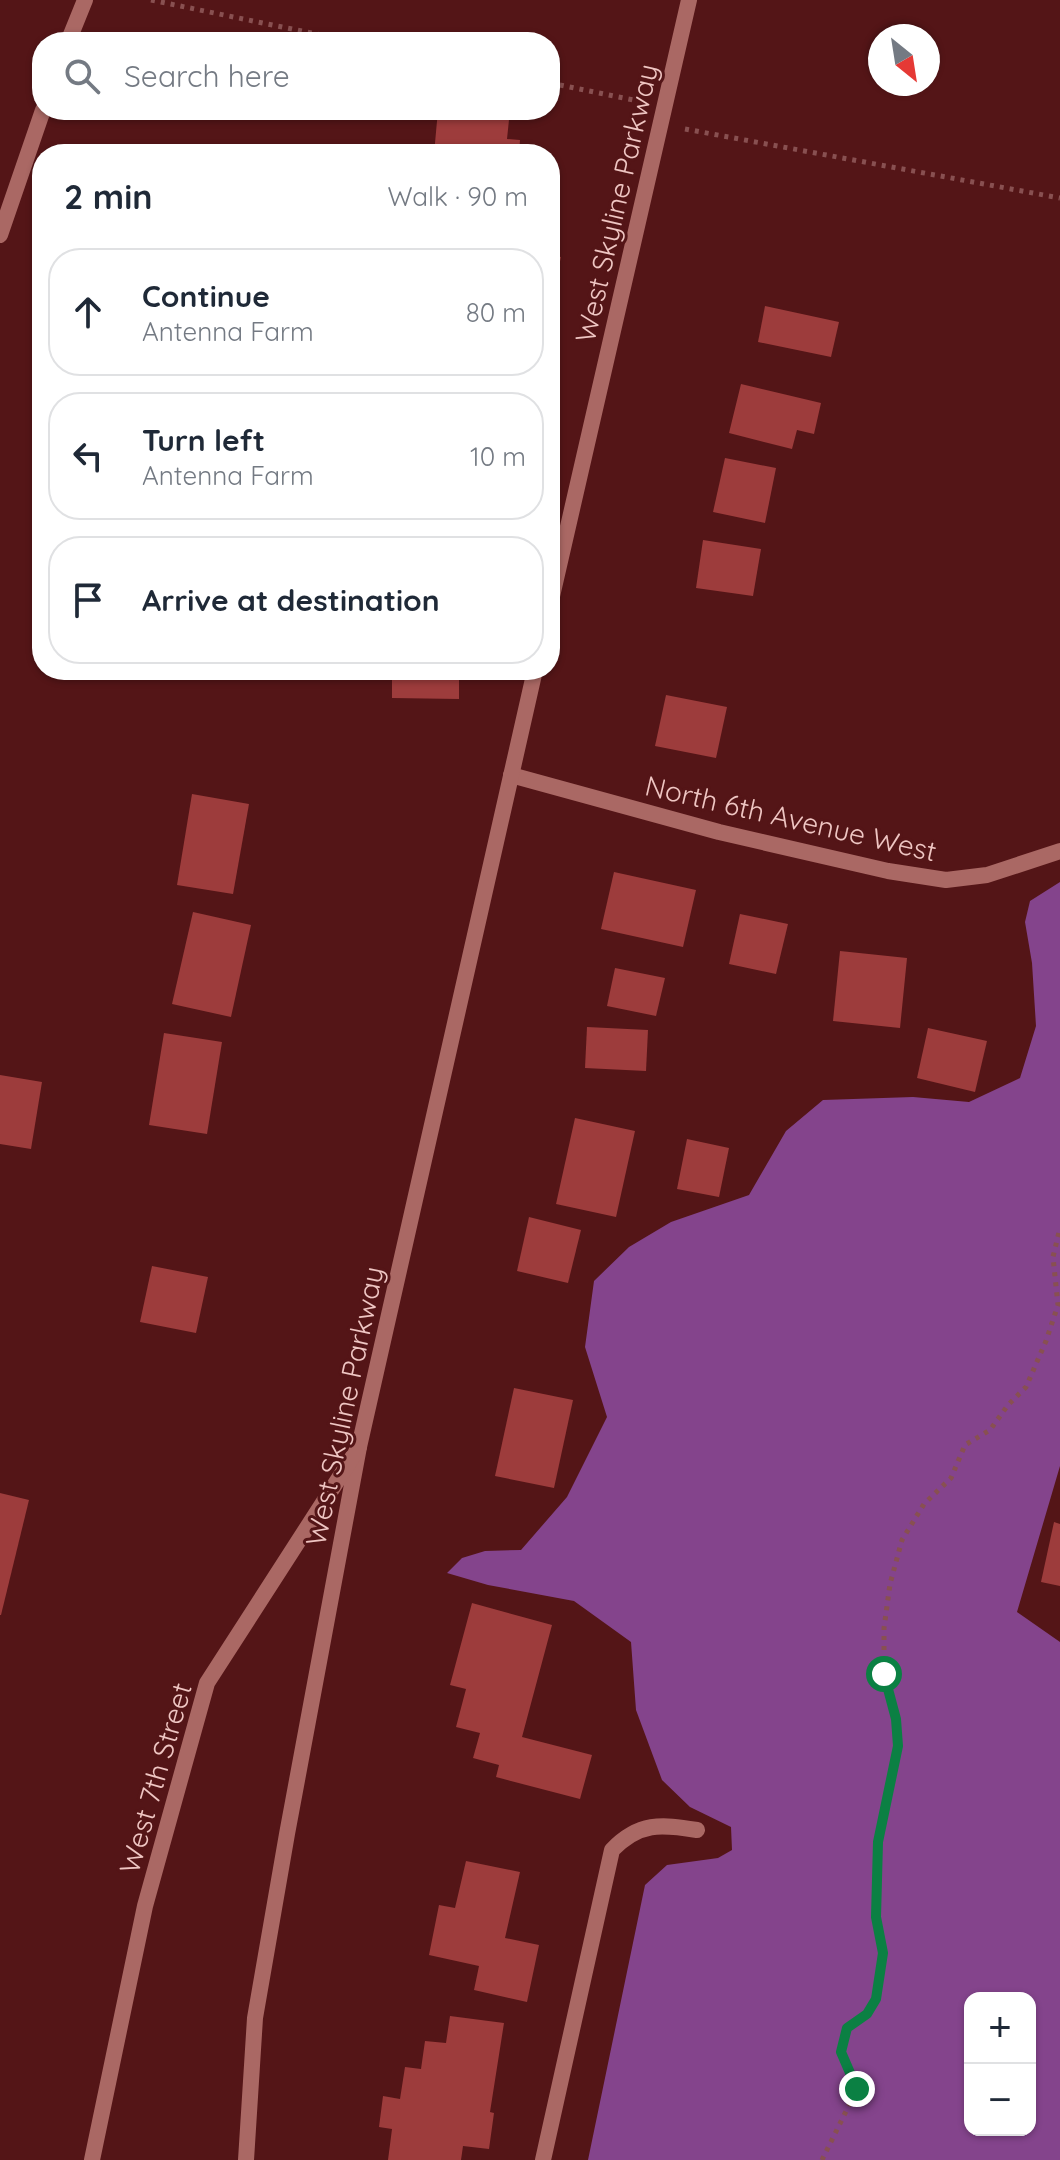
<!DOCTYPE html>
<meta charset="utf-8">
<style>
body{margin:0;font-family:Quicksand,sans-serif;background:#f2f2f3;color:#1f2937}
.controls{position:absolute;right:24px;bottom:24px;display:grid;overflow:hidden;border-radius:16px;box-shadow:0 2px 6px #0004}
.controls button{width:72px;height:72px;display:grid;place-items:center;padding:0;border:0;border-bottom:2px solid #e0e1e3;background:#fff;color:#1f2937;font:40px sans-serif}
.compass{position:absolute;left:868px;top:24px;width:72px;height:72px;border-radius:50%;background:#fff;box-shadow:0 2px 6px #0004;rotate:150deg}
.stop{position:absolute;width:24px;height:24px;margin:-18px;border:6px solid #0b8043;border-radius:50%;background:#fff}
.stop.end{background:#0b8043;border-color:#fff;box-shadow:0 2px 8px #0008}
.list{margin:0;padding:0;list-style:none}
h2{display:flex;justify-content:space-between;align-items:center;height:104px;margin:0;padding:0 32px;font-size:34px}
h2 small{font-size:26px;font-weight:400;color:#747a83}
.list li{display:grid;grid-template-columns:52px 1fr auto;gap:24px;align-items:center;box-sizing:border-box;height:128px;margin:0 16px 16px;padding:0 16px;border:2px solid #e0e1e3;border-radius:32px}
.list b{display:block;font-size:30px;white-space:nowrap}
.list p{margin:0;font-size:26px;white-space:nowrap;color:#747a83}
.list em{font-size:26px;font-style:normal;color:#747a83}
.icon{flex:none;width:44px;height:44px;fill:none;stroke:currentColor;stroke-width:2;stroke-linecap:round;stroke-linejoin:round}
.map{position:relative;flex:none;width:1060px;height:2160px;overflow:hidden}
.search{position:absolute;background:#fff;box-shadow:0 2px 6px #0004;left:32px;top:32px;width:528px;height:88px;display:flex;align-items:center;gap:20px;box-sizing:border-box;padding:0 28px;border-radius:32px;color:#747a83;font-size:30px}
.panel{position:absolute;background:#fff;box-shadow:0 2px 6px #0004;left:32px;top:144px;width:528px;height:536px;border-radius:32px}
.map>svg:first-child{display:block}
.forest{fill:#84448c;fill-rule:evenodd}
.building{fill:#9d3c3c}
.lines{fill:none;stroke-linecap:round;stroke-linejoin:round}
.path{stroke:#885051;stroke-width:5;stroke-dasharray:4 6;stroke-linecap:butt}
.minor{stroke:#aa6864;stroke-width:16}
.tertiary{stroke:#aa6864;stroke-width:16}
.route{stroke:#0b8043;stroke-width:10}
.labels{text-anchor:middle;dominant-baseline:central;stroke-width:6;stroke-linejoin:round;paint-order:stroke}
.street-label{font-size:28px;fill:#efc6c3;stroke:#541517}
</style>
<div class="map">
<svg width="1060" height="2160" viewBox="0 0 1060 2160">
<rect width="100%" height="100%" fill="#541517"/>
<!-- forest -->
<path class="forest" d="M 1060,882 L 1060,1466 L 1017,1612 L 1060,1642 L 1060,2160 L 588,2160 L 645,1885 L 667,1865 L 718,1858 L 732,1850 L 731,1827 L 690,1807 L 662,1780 L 636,1710 L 631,1642 L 574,1601 L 488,1585 L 447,1573 L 462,1558 L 485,1551 L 521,1550 L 567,1497 L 607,1417 L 585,1347 L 594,1281 L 629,1247 L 671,1222 L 749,1195 L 786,1131 L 823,1100 L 913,1097 L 969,1102 L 1020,1078 L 1036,1026 L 1032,963 L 1025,922 L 1030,901 ZM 970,1998 L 1030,1998 L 1030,2130 L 970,2130 Z"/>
<!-- building -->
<g class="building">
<path d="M 438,110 L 510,110 L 507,139 L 520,140 L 519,154 L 434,154 Z"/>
<path d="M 550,255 L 561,257 L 551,302 L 550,302 Z"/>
<path d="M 765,306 L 839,322 L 831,357 L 758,342 Z"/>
<path d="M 741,384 L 821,403 L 814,434 L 797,430 L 792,449 L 729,433 Z"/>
<path d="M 725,458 L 776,468 L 765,523 L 713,512 Z"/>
<path d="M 703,540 L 761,549 L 753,596 L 696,588 Z"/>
<path d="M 392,670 L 459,670 L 459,699 L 392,698 Z"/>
<path d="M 666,695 L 727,707 L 716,758 L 655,746 Z"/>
<path d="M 192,794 L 249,804 L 233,894 L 177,885 Z"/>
<path d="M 614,872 L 696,890 L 683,947 L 601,929 Z"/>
<path d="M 193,912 L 251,925 L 231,1017 L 172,1004 Z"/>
<path d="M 740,914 L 788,924 L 776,974 L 729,964 Z"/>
<path d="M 840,951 L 907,958 L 900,1028 L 833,1021 Z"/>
<path d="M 615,968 L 665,978 L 656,1016 L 607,1006 Z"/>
<path d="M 587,1027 L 648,1030 L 646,1071 L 585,1068 Z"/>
<path d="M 928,1028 L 987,1041 L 975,1092 L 917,1078 Z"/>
<path d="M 164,1033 L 222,1042 L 207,1134 L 149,1125 Z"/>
<path d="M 0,1075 L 42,1082 L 31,1149 L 0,1144 Z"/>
<path d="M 575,1118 L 635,1131 L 616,1217 L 556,1204 Z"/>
<path d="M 687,1139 L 729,1148 L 719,1197 L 677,1189 Z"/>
<path d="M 529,1217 L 581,1230 L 568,1283 L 517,1271 Z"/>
<path d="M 152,1266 L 208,1277 L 196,1333 L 140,1322 Z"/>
<path d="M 514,1388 L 573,1400 L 554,1488 L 495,1476 Z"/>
<path d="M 0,1493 L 29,1500 L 1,1615 L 0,1615 Z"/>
<path d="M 1054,1522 L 1060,1524 L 1060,1586 L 1041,1582 Z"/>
<path d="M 472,1603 L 552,1625 L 522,1737 L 592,1755 L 580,1799 L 496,1777 L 499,1765 L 473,1758 L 480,1733 L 456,1727 L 466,1689 L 450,1685 Z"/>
<path d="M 466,1861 L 520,1872 L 505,1938 L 539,1945 L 527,2002 L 474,1990 L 479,1966 L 429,1955 L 439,1905 L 455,1908 Z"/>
<path d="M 450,2016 L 504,2023 L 490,2112 L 494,2113 L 489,2149 L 463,2146 L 461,2160 L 388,2160 L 392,2129 L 379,2127 L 383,2096 L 400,2099 L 405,2067 L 421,2069 L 425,2041 L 446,2043 Z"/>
</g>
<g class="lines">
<!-- path -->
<g class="path">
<path d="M 151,0 L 355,42"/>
<path d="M 550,83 L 643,102"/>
<path d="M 685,129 L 1060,198"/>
<path d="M 822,2160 L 857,2089 L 841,2052 L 847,2028 L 867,2014 L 876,1999 L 883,1953 L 876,1917 L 878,1842 L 898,1746 L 896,1719 L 884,1674 L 884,1628 L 890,1584 L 902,1540 L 924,1504 L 951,1478 L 965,1445 L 990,1430 L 1008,1405 L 1026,1387 L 1046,1341 L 1058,1305 L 1053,1257 L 1060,1228"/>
</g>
<!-- minor -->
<g class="minor">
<path d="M 68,42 L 85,0"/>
<path d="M 0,235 L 43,110"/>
<path d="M 511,775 L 719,832 L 888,871 L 946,880 L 987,875 L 1060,851"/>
<path d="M 246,2160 L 255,2018 L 287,1834 L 359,1447"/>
<path d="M 543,2160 L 612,1850 C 639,1822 661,1824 697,1830"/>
</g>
<!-- tertiary -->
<g class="tertiary">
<path d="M 550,605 L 689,0"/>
<path d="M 92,2160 L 145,1906 L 207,1683 L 359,1447 L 535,670"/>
</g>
</g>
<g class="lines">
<!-- route -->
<path class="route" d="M 857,2089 L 841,2052 L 847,2028 L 867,2014 L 876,1999 L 883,1953 L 876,1917 L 878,1842 L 898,1746 L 896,1719 L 884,1674"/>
</g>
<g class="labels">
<!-- street labels -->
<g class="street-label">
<text transform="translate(616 203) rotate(-77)">West Skyline Parkway</text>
<text transform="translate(791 818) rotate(13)">North 6th Avenue West</text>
<text transform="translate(344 1406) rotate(-78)">West Skyline Parkway</text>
<text transform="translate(155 1778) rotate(-74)">West 7th Street</text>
</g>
</g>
</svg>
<div class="controls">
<button>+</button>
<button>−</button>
</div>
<svg class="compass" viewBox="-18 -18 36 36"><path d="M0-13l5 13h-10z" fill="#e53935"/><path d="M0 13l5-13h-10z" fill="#747a83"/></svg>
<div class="stop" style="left:884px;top:1674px"></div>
<div class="stop end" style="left:857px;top:2089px"></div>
<div class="search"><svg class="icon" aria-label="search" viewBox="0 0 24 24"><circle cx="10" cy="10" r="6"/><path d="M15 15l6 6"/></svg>Search here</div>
<section class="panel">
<h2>2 min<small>Walk · 90 m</small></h2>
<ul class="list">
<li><svg class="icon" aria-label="ahead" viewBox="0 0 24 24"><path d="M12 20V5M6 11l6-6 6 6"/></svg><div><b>Continue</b><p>Antenna Farm</p></div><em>80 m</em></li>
<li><svg class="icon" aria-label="left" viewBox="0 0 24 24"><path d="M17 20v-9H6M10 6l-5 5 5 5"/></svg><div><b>Turn left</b><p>Antenna Farm</p></div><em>10 m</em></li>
<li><svg class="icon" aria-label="arrive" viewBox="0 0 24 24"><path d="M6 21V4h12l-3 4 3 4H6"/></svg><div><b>Arrive at destination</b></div></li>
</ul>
</section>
</div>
